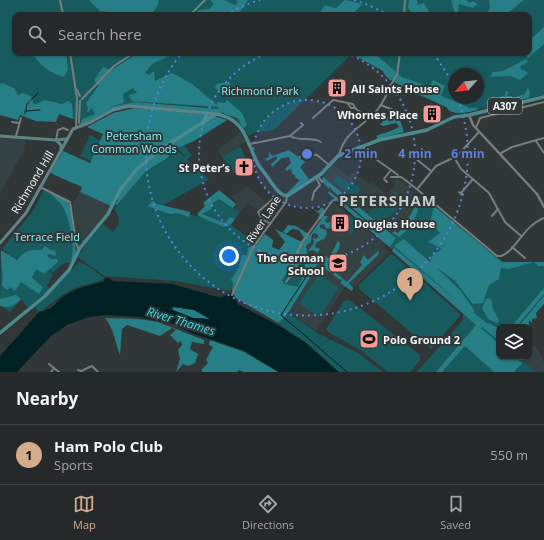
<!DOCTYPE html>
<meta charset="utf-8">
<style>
body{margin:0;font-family:"Open Sans",sans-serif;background:#313535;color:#f1f3f6}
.controls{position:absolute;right:12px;bottom:12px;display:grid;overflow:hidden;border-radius:8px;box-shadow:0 1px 3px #0004}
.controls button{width:36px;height:36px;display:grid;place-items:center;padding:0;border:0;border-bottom:1px solid #424546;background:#252929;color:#f1f3f6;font:20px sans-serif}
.compass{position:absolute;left:448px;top:68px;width:36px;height:36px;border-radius:50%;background:#252929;box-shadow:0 1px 3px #0004;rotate:243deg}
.you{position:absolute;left:229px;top:256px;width:14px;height:14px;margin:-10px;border:3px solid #fff;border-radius:50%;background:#1a73e8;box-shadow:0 0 0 6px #1a73e833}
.badge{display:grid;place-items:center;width:26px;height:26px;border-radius:50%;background:#d6ab8b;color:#111;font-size:13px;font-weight:700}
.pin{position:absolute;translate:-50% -33px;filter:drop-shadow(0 1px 2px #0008)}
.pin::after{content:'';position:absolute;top:21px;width:14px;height:12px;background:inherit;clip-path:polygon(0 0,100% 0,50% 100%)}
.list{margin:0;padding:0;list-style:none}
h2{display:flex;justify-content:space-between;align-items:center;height:52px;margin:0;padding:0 16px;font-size:17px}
h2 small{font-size:13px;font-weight:400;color:#a3a6a8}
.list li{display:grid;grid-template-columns:26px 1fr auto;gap:12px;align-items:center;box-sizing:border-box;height:60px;padding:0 16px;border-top:1px solid #424546}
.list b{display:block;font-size:15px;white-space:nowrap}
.list p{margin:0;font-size:13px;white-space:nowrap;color:#a3a6a8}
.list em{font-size:13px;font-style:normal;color:#a3a6a8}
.icon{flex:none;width:22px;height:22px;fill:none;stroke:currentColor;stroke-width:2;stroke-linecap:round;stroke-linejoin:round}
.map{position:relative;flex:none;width:544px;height:372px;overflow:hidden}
.search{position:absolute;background:#252929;box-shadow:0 1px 3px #0004;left:12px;right:12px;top:12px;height:44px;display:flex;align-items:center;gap:10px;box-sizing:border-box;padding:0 14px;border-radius:8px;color:#a3a6a8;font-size:15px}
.sheet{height:112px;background:#252929}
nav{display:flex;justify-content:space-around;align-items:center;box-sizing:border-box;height:56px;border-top:1px solid #424546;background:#252929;font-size:11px;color:#a3a6a8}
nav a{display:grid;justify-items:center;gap:2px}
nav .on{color:#d6ab8b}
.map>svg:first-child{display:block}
.built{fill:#354243}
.green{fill:#175b5f;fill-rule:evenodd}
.forest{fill:#267f86;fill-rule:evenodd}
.water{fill:#002124;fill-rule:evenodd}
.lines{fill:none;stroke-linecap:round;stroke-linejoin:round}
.stream{stroke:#002124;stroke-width:1}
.minor{stroke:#777d7d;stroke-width:2}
.tertiary{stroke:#777d7d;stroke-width:2.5}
.secondary{stroke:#608386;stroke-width:3}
.primary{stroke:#4a8a8e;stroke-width:3.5}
.ring{fill:none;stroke:#5d80e1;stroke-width:2;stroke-dasharray:2 4}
.labels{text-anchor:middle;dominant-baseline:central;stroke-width:4;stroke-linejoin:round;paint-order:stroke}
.shield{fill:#313737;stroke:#b7bcbc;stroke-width:1}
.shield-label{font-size:10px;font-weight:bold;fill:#f1f5f5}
.poi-label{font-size:11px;font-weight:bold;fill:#f1f5f5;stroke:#313737;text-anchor:start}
.park-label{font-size:11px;fill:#81f5fe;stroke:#313737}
.street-label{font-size:11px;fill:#f1f5f5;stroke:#313737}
.water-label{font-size:12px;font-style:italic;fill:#31deea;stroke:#313737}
.district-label{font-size:15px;font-weight:bold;letter-spacing:1px;fill:#c7cece;stroke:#313737}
.centre{fill:#5d80e1;stroke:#313737;stroke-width:2}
.ring-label{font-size:12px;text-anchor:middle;font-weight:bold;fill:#5d80e1;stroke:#313737;stroke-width:4;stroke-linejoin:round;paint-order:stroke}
</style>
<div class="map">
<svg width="544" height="372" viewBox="0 0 544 372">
<rect width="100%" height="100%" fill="#313737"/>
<!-- built -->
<g class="built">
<path d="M 240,132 L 247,141 L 222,157 L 218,150 Z"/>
<path d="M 0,137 L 26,138 L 23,155 L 21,155 L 0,194 Z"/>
<path d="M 333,164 L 348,176 L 353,172 L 369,184 L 371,182 L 387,195 L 395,185 L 395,181 L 397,178 L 423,199 L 412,212 L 412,219 L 396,237 L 322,178 Z"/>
<path d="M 248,186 L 267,203 L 258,211 L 248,203 L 240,212 L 233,208 L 237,202 L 231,197 Z"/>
<path d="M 80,192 L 111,206 L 104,218 L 78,248 L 75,236 L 73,204 Z"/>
<path d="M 334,202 L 385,245 L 385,249 L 389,252 L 352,289 L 347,284 L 316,331 L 288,312 L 312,274 L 303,242 Z"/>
<path d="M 529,341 L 539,351 L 544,363 L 544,372 L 534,372 L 517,357 L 529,357 Z"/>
</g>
<!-- green -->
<g class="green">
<path d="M 0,0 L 544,0 L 544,95 L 461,113 L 456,112 L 352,54 L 274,130 L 253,133 L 249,136 L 235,118 L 220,109 L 194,106 L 135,102 L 108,107 L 88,118 L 76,120 L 59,114 L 0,106 ZM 15,15 L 529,15 L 529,53 L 15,53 ZM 454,74 L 478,74 L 478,98 L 454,98 Z"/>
<path d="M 90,135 L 101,141 L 91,161 L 80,156 Z"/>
<path d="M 183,144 L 192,155 L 187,160 L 209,179 L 162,206 L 225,225 L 228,224 L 202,214 L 219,199 L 240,212 L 231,225 L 254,242 L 233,288 L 229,291 L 176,281 L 104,276 L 78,257 L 87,242 L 103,224 L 113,232 L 118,225 L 119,218 L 114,209 L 146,171 L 166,159 L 175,149 L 186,158 L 178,148 Z"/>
<path d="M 240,146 L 248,163 L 241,165 L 240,168 L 242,171 L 234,173 L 222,157 Z"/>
<path d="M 338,175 L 348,184 L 351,181 L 361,189 L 355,198 L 333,181 Z"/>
<path d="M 44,190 L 68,202 L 76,252 L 71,264 L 68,262 L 61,265 L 53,273 L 30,256 L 15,259 L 2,249 L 33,211 Z"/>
<path d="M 394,191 L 405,199 L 401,204 L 405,207 L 402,210 L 399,207 L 381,225 L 367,213 L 374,208 L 378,209 Z"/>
<path d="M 425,198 L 502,262 L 544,262 L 544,300 L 521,327 L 499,327 L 499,339 L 386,244 L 396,237 L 412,219 L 412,212 Z"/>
<path d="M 349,215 L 357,221 L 357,226 L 351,234 L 343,228 L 346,223 L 343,221 Z"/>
<path d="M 302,243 L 311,273 L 285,315 L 262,308 Z"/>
<path d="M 1,250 L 14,260 L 29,257 L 53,274 L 47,286 L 50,289 L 28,308 L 21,299 L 10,312 L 0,305 Z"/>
<path d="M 390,255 L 393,255 L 459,313 L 460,316 L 431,349 L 359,289 L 359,285 Z"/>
<path d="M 79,262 L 88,266 L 104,278 C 96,284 84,284 75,288 C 63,293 49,305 39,313 L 35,306 L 48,295 Z"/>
<path d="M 319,274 L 339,288 L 319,317 L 299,303 Z"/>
<path d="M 349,300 L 420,355 L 420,360 L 410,372 L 388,372 L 359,349 L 328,332 L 326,329 L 344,301 Z"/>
<path d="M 289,313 L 317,333 L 358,353 L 383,372 L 336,372 L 317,353 L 278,323 Z"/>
<path d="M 463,313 L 476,325 L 436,372 L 417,372 L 463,320 Z"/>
<path d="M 482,327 L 499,341 L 499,357 L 518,357 L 535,372 L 442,372 Z"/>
</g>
<!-- forest -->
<g class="forest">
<path d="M 89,0 L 158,0 L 159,2 L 154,11 L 148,15 L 129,15 L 100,11 Z"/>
<path d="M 210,0 L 225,0 L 235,5 L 238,2 L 236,0 L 248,0 L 238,15 L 196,15 L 199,10 L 209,9 L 214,4 Z"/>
<path d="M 345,0 L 362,4 L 352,15 L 315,15 L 319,14 L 325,5 L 336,8 Z"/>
<path d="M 409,0 L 417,0 L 418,5 L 424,3 L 431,15 L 414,15 L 408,8 Z"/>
<path d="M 451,0 L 466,0 L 470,3 L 473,1 L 478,4 L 473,8 L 459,4 L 458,13 L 455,14 Z"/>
<path d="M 489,0 L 524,0 L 505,15 L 486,15 L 490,8 Z"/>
<path d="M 544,27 L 544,44 L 528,58 L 523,53 L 529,53 L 529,41 Z"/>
<path d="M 31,53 L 66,53 L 68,70 L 64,77 C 50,74 40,64 31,53 Z"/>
<path d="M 138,53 L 176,53 L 152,64 L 145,73 L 149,75 L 154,71 L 155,81 L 172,73 L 191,83 L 217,105 L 217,102 L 225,103 L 227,100 L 242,113 L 247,125 L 243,128 L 238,118 L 224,114 L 223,112 L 221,114 L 130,105 L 111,110 L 82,125 L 80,124 L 82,119 L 95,114 L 92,108 L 87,113 L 88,108 L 86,103 L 99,85 L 94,81 L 103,67 L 112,70 ZM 133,88 L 137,93 L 129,95 L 132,101 L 218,107 L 220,109 L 135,102 L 109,107 L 124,103 L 123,94 Z"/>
<path d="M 374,53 L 402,77 L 430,87 L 433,80 L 445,86 L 441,96 L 468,107 L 468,108 L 477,108 L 478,110 C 468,112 453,117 446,107 L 420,95 L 415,94 L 413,92 L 410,92 C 403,83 387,83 383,71 L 352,54 Z"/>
<path d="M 526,59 L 528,62 L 520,66 L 521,70 L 524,70 L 528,73 L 520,80 L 510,76 L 490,77 L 493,72 L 503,71 Z"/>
<path d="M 229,82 L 234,90 L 229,96 L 215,88 L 217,84 Z"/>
<path d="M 2,83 L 14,88 L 18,95 L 23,93 L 31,96 L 34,105 L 45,100 L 62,104 L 68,101 L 72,104 L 73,119 L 59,114 L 56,122 L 36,121 L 20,115 L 18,120 L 0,115 L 0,84 Z"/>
<path d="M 528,87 L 530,93 L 529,98 L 503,103 L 502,101 L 499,102 L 497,100 L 500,97 L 505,95 L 506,91 L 509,92 L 507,95 L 508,96 L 512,96 L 512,100 L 516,97 L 525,94 Z"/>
<path d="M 134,108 L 207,114 L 227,120 L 194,141 L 175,149 L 166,159 L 146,171 L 117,205 L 115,204 L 118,200 L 114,198 L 111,206 L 80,192 L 82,187 L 50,173 L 63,151 L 90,163 L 103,134 L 87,127 L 113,113 Z"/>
<path d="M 393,113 L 398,114 L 404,132 L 378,139 L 376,136 C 382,133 391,132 399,127 L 396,123 L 384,126 L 380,125 L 387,116 Z"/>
<path d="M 289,150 L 305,162 L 300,167 L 309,179 L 288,194 L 286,194 L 300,180 L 296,178 L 294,174 L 292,174 L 291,168 L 287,171 L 285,169 L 291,163 L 289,157 L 282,158 L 272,167 L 271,164 L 277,159 L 276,156 L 267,161 L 265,159 L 269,157 L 269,151 L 272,156 Z"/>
<path d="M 323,177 L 396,238 L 390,247 L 383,242 L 328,193 L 329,191 L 382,234 L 331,189 L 330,186 L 329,189 L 322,181 Z"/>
<path d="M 219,190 L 236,204 L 233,208 L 219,199 L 212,204 L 211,209 L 202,214 L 225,223 L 230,217 L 235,219 L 230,225 L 224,227 L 198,216 L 198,213 L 205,206 L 203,203 Z"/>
<path d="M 51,193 L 68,202 L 70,206 L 76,252 L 73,260 L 71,259 C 76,247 69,215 61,204 C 58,200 53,198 51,193 Z"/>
<path d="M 153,201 L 157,204 L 190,212 L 189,217 L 178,213 L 170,214 L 147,206 Z"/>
<path d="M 434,206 L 502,262 L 544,262 L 544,266 L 538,266 L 534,262 L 509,269 L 501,268 L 499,279 L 489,285 L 483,303 L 473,304 L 455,281 L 436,267 L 461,291 L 474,310 L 474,313 L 488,324 L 489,323 L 499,329 L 499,341 L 482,327 L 481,328 L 499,344 L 499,357 L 514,357 L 522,363 L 514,372 L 494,372 L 465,346 L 442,372 L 436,372 L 476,325 L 392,251 L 394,248 L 467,309 L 394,246 L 404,239 L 430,262 L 434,253 L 439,252 L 441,248 L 428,242 L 440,233 L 430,223 Z"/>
<path d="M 322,207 L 324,209 L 324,216 L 328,216 L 325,221 L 328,223 L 331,221 L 332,227 L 326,229 L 324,224 L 320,225 L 320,228 L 326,230 L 327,234 L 325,238 L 316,243 L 315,247 L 320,249 L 318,253 L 313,250 L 308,251 L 314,243 L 313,238 L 316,239 L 319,236 L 315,233 L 312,234 L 311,242 L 306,246 L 308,257 L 312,256 L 320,262 L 312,271 L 312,275 L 286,316 L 278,323 L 236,298 L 232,291 L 233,283 L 231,280 L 239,267 L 242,255 L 247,255 L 248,248 L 255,244 L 240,275 L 256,245 L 265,234 L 273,240 L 272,247 L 279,250 L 285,242 L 275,229 L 302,242 L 304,238 L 299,230 L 292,229 L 286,234 L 283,232 L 288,225 L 296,226 L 310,235 L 321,220 L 318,217 L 320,214 L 314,210 L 318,211 ZM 301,258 L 305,259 L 305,276 L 303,276 L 298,287 L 284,284 L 282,280 L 291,266 L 295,268 L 294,271 L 297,269 Z"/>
<path d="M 415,207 L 418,209 C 415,221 409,230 399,237 L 392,233 L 395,231 L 398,233 C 405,225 409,217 415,207 Z"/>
<path d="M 338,241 L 340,243 L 339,249 L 328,265 L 332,271 L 330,272 L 323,268 L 324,264 L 322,260 L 325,256 L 329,258 Z"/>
<path d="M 45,246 L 52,251 L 54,249 L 56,253 L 55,256 L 49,254 L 47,256 L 51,259 L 57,259 L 58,262 L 44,274 L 36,269 L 32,278 L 43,287 L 39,294 L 21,282 L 15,291 L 10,287 L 7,290 L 2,286 C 4,274 0,262 1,250 L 17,260 C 24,251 31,249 42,250 Z"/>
<path d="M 378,251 L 379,254 L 349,283 L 353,288 L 352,291 L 340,283 L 343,279 L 341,280 L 333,275 L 335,272 L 347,282 L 362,265 L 360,262 L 364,255 L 368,260 Z"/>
<path d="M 544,288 L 544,294 L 516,327 L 511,327 Z"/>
<path d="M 16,295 L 21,299 C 16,305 8,309 0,306 L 0,299 Z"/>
<path d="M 544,296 L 544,304 L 536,313 L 537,318 L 532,319 L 532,323 L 529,320 L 529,325 L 525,325 L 527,327 L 518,327 Z"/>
<path d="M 490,298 L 492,300 L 492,306 L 499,321 L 497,323 L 488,319 L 482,308 L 486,299 Z"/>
<path d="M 174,307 L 194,310 L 210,319 L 193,318 L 173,310 L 172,308 Z"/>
<path d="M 105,318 L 138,319 L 158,322 L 204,340 L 204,344 L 192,342 L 190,349 L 198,354 L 195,363 L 188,366 L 183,364 L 176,372 L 180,359 L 178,350 L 182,345 L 181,341 L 178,343 L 170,335 L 176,330 L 172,328 L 160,336 L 127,325 L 122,329 L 120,355 C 115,342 114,329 105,318 Z"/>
<path d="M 210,340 L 244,352 L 278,372 L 244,372 L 239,370 L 237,372 L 202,372 L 202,369 L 208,363 L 206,360 L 213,347 L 209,345 Z"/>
</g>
<!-- water -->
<path class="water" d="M 105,278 L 109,278 L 113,281 L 172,284 L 218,297 L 223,297 L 229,293 L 234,296 L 238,304 L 281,327 L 305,342 L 339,372 L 279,372 L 243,350 L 194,334 L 170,323 L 139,317 L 107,315 L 89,317 L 67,325 L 51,336 L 17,372 L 0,372 L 0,356 L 40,311 L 42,312 L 51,308 L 64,296 L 77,289 L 104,281 ZM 174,307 L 194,310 L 210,319 L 193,318 L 173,310 L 172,308 Z"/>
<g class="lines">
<!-- stream -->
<g class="stream">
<path d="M 25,111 L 40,110"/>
<path d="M 25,114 L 27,104 L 38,93"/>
<path d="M 308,274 L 281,315 L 347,372"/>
</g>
<!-- minor -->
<g class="minor">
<path d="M 60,0 L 63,15"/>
<path d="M 190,15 L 205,0"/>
<path d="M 404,15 L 405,0"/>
<path d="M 70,53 L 77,98"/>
<path d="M 397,75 L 400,53"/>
<path d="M 77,90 L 80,96"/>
<path d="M 82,99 L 114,66 L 134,53"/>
<path d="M 348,104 L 351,108 L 355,108"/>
<path d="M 381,105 L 407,116 L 408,114"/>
<path d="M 313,118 L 333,100 L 353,104 L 355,108 L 369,119"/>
<path d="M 12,122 L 19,123"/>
<path d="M 79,123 L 80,101"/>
<path d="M 76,127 L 77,100"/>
<path d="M 476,128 L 480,118 L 544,102"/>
<path d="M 16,136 L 21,118"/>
<path d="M 290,136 C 300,142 311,136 321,142"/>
<path d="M 56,140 L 58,130 L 63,128 L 68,130"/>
<path d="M 536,141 L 544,153"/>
<path d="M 250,144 L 290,136 L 303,125 L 301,123"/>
<path d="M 363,147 L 373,157 L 398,175"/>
<path d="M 501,153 L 512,147 L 544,138"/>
<path d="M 339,155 C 345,130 364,127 378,109 C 386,99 389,87 396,76"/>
<path d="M 300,157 L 303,154 L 317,155 L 329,165"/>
<path d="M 454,157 L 461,169 L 489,193 L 505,222 L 521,236"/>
<path d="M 415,158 L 431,171"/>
<path d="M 318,176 L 322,182"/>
<path d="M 391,177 L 401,177 C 410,183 416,189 424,195 L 497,256 L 501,256 C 517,250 522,227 544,218"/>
<path d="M 387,182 L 384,179 L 391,170"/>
<path d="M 40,187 L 70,202 L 76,243 L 79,250"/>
<path d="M 418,188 L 436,166 L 457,156 L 479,132"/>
<path d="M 459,192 L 462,195"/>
<path d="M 461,193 L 473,179"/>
<path d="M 312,200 L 314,192 L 320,185 L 316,178"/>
<path d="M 492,216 L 498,209"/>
<path d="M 269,223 L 262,219 L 258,212 L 274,198"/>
<path d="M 512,247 L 525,258"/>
<path d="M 286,282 L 297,268 L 292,265 L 302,242 L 333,200"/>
<path d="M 232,295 L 254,246 L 286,202 L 287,196"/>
<path d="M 49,364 L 59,372"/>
<path d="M 78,370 L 81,371 L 92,366 L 98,372"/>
<path d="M 51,372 L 54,368"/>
</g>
<!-- tertiary -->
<path class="tertiary" d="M 469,115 L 473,125 L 537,194 L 544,207"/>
<!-- secondary -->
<g class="secondary">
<path d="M 0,136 L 56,140 L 67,139"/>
<path d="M 56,140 L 61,145 L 61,150"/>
<path d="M 0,243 L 26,213 L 73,129 L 91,122 L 113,110 L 129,106 L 216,114"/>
</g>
<!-- primary -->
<g class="primary">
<path d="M 202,123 L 207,116 L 205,113"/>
<path d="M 0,333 L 45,296 L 69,270 L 80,248 L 108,214 L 120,190 L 137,169 L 161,149 L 216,114 C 246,119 246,142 258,164 C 262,170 267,176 271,182 C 276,189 279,194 287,196 L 321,174 L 338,156 L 379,140 L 427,130 L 454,117 L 469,115 L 544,97"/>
</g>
</g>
<!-- distance rings -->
<circle cx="307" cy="154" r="54" fill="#5d80e1" fill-opacity=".12"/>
<g class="ring">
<circle cx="307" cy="154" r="54"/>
<path d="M346 53A108 108 0 1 1 268 53"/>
<path d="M226 15A161 161 0 0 1 260 0M354 0A161 161 0 0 1 388 15M433 54A161 161 0 0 1 454 87M458 99A161 161 0 1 1 181 54"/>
</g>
<!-- icons -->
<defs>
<g id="building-square" transform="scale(1)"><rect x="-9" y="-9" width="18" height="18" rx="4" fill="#f59b98" stroke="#313737"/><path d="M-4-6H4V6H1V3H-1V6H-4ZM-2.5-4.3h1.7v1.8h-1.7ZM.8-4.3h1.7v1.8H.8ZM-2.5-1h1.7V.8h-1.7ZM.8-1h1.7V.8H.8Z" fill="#111"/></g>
<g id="church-square" transform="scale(1)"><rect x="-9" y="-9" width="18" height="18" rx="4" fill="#f59b98" stroke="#313737"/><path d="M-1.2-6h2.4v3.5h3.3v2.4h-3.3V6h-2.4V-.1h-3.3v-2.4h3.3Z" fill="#111"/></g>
<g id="school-square" transform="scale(1)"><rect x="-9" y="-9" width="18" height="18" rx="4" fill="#f59b98" stroke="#313737"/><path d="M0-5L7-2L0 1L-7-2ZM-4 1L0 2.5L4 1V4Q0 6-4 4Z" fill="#111"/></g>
<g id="stadium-square" transform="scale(1)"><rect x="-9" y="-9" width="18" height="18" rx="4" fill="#f59b98" stroke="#313737"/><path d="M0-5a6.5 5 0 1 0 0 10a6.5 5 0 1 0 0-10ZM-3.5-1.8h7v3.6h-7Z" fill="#111"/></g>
</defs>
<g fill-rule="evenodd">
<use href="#building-square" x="337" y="88"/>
<use href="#building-square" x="432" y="114"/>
<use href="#church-square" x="244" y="167"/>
<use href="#building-square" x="340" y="223"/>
<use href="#school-square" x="338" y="263"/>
<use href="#stadium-square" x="369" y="339"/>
</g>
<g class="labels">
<!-- shield labels -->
<rect class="shield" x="488" y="98" width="34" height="16" rx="3"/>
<g class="shield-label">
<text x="505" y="106">A307</text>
</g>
<!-- poi labels -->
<g class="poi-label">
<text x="351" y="88">All Saints House</text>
<text x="418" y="114" text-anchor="end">Whornes Place</text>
<text x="230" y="167" text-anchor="end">St Peter’s</text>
<text x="354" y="223">Douglas House</text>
<text x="324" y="257" text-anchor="end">The German<tspan x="324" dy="13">School</tspan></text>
<text x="383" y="339">Polo Ground 2</text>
</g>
<!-- park labels -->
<g class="park-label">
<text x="260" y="90">Richmond Park</text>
<text x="134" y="135">Petersham<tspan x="134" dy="13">Common Woods</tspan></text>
<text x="47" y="236">Terrace Field</text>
</g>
<!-- street labels -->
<g class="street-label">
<text transform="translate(32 182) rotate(-59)">Richmond Hill</text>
<text transform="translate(263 219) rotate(-57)">River Lane</text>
</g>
<!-- water labels -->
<g class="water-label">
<text transform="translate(181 321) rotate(17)">River Thames</text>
</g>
<!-- district labels -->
<g class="district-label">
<text x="388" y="200">PETERSHAM</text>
</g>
</g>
<circle cx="307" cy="154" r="6" class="centre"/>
<g class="ring-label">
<text x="361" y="158">2 min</text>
<text x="415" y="158">4 min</text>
<text x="468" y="158">6 min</text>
</g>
</svg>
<div class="controls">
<button><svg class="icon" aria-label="layers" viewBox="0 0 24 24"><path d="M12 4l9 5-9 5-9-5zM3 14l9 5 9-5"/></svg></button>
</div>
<svg class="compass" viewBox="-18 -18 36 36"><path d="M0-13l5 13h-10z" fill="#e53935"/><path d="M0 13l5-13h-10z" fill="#a3a6a8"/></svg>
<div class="you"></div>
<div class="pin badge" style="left:410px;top:301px">1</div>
<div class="search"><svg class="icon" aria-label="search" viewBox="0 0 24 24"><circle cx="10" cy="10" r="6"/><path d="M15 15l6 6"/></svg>Search here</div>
</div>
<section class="sheet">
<h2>Nearby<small></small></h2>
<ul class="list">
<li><span class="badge">1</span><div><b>Ham Polo Club</b><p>Sports</p></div><em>550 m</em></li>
</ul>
</section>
<nav>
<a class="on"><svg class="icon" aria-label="map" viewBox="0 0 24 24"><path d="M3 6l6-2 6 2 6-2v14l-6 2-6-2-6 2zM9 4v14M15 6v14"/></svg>Map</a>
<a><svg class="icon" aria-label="directions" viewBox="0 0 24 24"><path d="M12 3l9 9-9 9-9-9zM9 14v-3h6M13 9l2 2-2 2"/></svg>Directions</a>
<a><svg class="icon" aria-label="saved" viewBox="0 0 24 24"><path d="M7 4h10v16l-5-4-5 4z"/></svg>Saved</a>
</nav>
